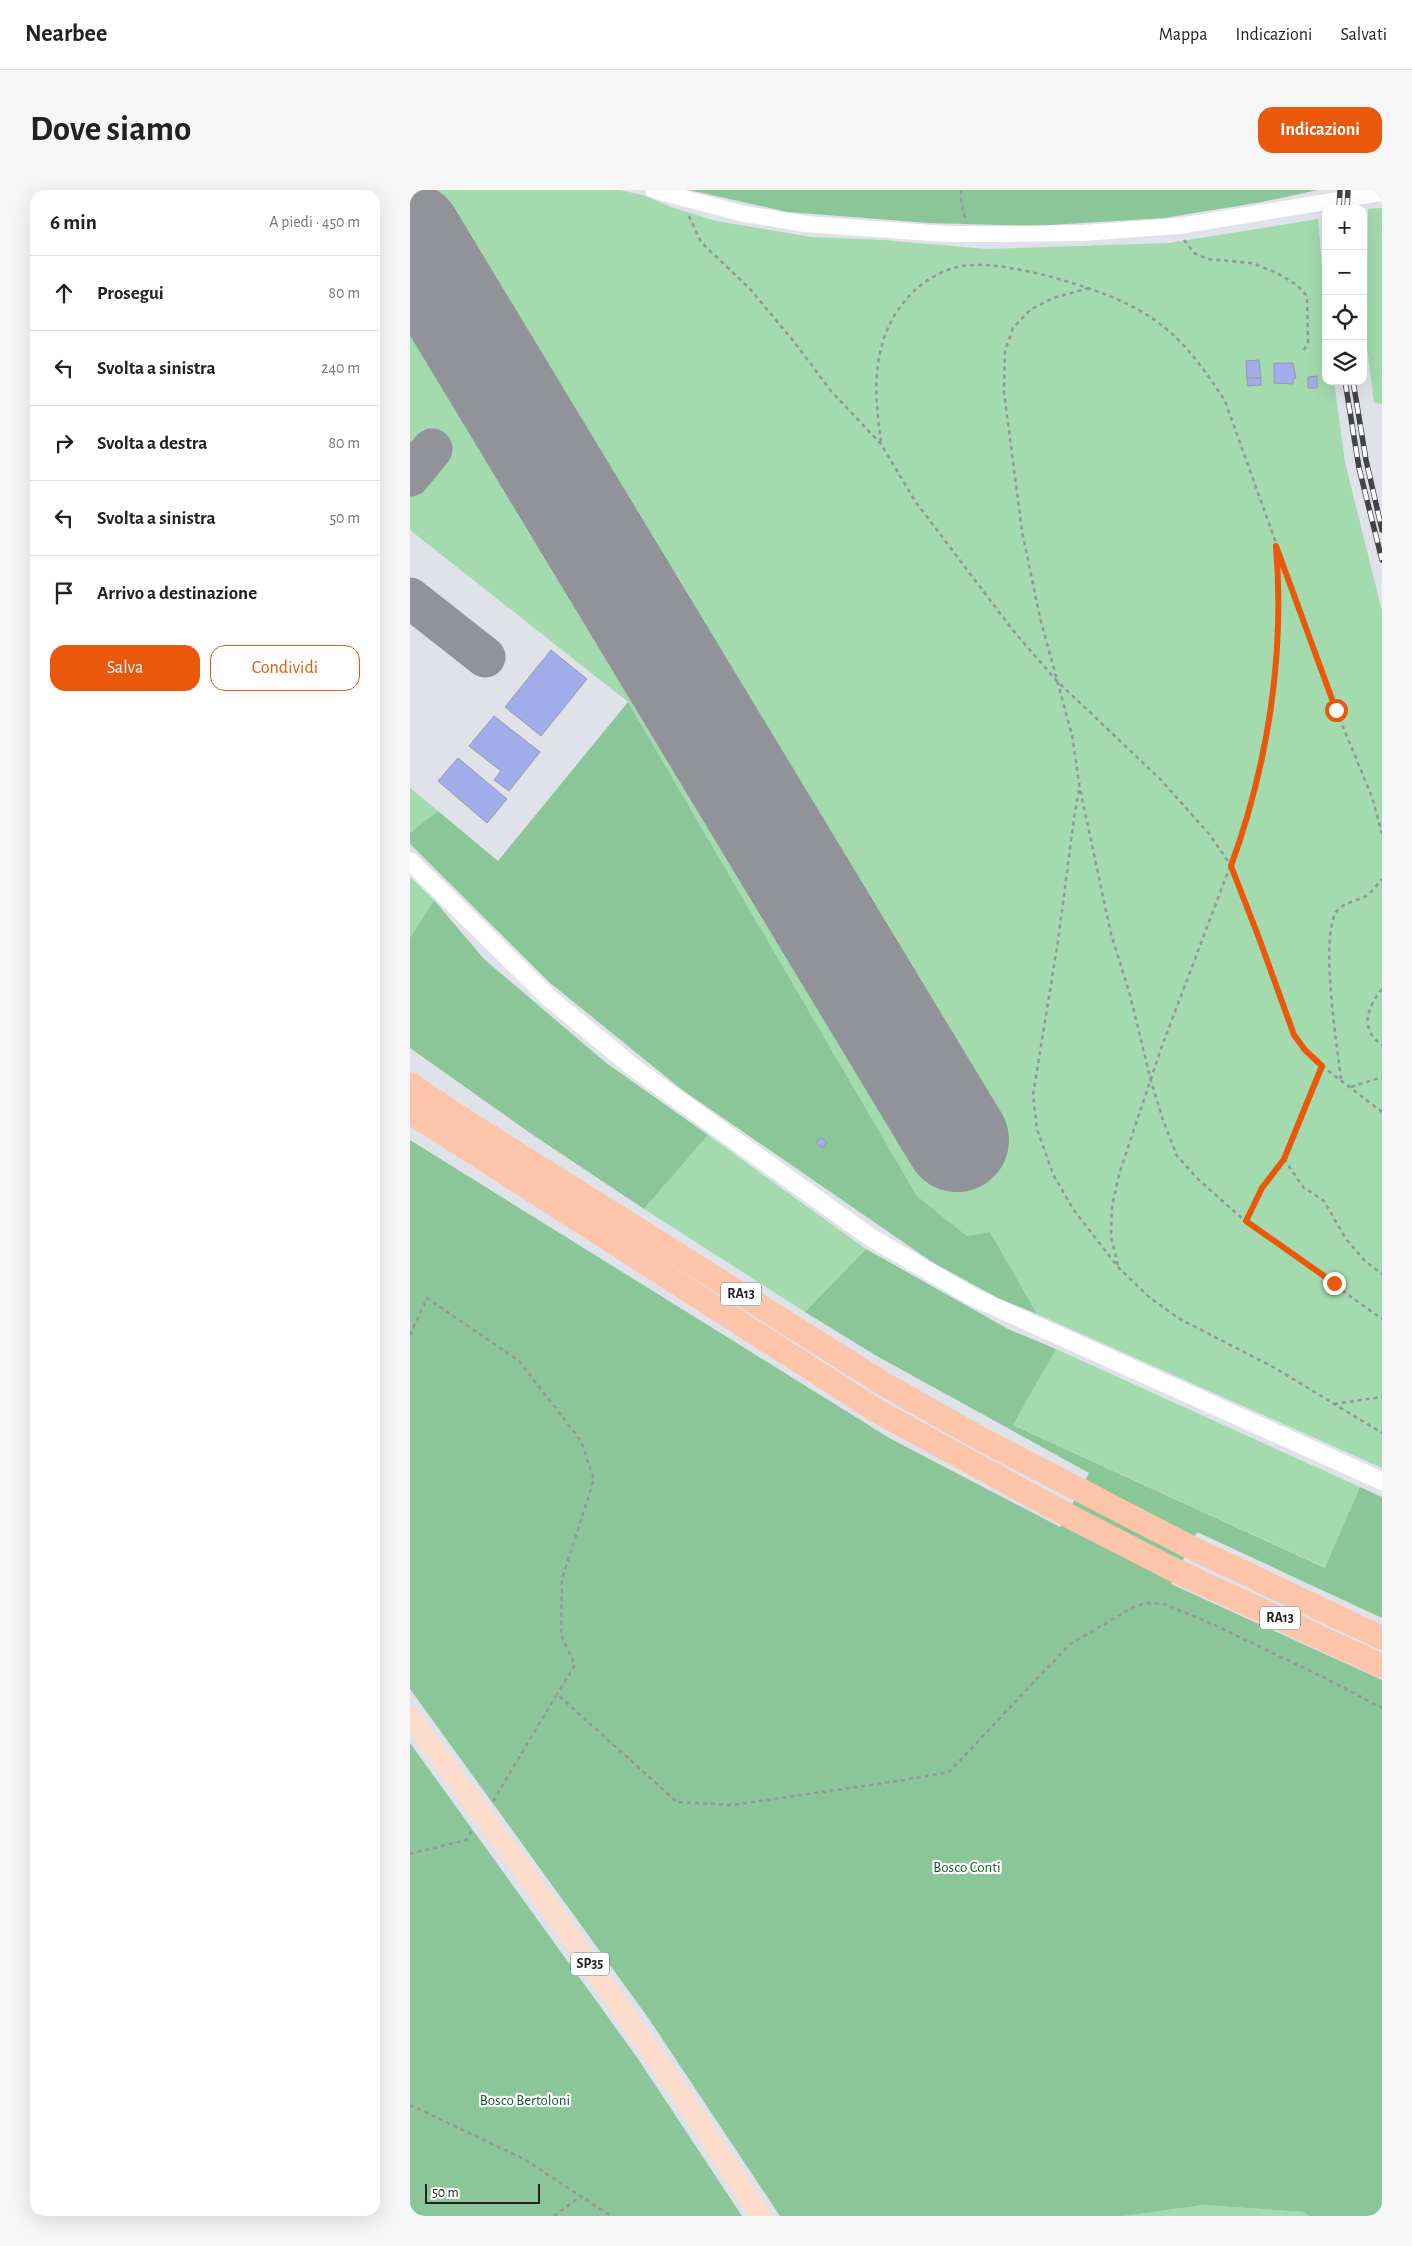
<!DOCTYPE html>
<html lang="it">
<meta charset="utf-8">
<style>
body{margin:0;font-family:"Alegreya Sans",sans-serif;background:#f6f6f6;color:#222}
.controls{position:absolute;right:15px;top:15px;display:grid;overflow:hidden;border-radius:10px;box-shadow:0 5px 20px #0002}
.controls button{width:45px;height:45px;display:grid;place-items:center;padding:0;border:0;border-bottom:1px solid #e0e0e0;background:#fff;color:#222;font:25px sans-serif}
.scale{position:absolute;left:15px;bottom:12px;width:115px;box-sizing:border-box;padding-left:5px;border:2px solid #232326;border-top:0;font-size:14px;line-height:18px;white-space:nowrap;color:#232326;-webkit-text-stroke:4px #fff;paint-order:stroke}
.stop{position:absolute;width:15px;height:15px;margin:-11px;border:4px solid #ea580c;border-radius:50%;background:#fff}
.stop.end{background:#ea580c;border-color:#fff;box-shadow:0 1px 5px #0008}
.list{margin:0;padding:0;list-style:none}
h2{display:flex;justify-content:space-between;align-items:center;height:65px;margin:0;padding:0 20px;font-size:21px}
h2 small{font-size:16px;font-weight:400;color:#767676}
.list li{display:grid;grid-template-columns:32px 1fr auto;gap:15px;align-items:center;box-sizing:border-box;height:75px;padding:0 20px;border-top:1px solid #e0e0e0}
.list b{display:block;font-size:19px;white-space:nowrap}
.list em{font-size:16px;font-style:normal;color:#767676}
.actions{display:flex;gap:10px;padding:15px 20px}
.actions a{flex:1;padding:11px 0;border:1px solid #ea580c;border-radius:15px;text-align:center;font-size:18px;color:#ea580c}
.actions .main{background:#ea580c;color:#fff}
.icon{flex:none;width:28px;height:28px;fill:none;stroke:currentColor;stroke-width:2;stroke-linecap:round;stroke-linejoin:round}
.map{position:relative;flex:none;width:972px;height:2026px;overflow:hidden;border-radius:15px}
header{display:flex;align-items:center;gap:30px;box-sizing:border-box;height:70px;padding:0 25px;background:#fff;border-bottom:1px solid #e0e0e0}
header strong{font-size:24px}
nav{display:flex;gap:28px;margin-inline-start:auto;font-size:18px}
.intro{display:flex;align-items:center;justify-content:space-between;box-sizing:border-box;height:120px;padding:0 30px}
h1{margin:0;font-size:35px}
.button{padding:12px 22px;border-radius:15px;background:#ea580c;color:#fff;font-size:18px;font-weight:700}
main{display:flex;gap:30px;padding:0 30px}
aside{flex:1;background:#fff;border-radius:15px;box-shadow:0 5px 20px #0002}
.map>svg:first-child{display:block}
.green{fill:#a3daae}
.forest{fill:#8ac697}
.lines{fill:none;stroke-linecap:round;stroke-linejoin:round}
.taxiway{stroke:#929398;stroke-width:41}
.runway{stroke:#929398;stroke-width:104}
.building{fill:#a1adeb;stroke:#989aa1}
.path{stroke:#94959b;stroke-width:2.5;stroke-dasharray:4 4;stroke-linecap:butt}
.tertiary{stroke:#fff;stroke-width:16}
.secondary{stroke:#fff;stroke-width:18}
.primary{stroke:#fddccb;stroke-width:20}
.motorway{stroke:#fcc4a9;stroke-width:24}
.rail-casing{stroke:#444448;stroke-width:5.5}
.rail{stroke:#fff;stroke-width:4;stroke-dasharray:11;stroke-linecap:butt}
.route{stroke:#ea580c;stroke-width:6}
.labels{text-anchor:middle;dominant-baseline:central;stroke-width:4.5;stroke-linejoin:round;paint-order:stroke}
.shield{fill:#fff;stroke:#656567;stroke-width:1}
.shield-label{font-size:14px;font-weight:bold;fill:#232326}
.park-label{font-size:15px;fill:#1a5b2f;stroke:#fff}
</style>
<header>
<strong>Nearbee</strong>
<nav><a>Mappa</a><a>Indicazioni</a><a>Salvati</a></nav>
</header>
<div class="intro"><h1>Dove siamo</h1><a class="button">Indicazioni</a></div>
<main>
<aside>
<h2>6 min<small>A piedi · 450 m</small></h2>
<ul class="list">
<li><svg class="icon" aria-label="ahead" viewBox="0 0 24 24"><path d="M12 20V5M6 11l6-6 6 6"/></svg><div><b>Prosegui</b></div><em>80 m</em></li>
<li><svg class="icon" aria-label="left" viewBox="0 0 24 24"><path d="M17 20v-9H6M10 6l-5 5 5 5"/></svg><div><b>Svolta a sinistra</b></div><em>240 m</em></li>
<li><svg class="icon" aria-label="right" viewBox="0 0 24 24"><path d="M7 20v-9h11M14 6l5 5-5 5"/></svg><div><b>Svolta a destra</b></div><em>80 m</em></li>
<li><svg class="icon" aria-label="left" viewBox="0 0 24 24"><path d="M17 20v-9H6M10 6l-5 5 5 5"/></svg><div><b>Svolta a sinistra</b></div><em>50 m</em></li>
<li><svg class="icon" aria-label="arrive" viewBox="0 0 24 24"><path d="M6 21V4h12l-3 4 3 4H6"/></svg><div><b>Arrivo a destinazione</b></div></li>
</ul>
<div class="actions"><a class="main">Salva</a><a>Condividi</a></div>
</aside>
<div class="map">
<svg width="972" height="2026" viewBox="0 0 972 2026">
<rect width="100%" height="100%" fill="#e0e2e9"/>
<!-- green -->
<g class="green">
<path d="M 0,0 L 209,0 L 233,5 L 261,17 L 306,31 L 401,47 L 473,50 L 577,59 L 759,53 L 908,29 L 916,125 L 916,191 L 924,191 L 935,272 L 972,421 L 972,1278 L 627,1124 L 580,1042 L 557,1046 L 507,1006 L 218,512 L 0,340 Z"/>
<path d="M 972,18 L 972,214 L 964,213 L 957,157 L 958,19 Z"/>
<path d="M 0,598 L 28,621 L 0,643 Z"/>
<path d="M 0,687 L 24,710 L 0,748 Z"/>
<path d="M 298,945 L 456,1059 L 395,1122 L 234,1019 Z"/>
<path d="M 646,1159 L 950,1297 L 916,1378 L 603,1235 Z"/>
<path d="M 793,2015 L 894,2022 L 899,2026 L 714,2026 Z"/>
</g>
<!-- forest -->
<g class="forest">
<path d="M 279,0 L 908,0 L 852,12 L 754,28 L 624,36 L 519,33 L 378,22 Z"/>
<path d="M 218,512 L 507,1006 L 557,1046 L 580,1042 L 627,1124 L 588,1108 L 522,1072 L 271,899 L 139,792 L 0,654 L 0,643 L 28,621 L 88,671 Z"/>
<path d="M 24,710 L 74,769 L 195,872 L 298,945 L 234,1019 L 123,945 L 0,858 L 0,748 Z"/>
<path d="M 0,950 L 481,1249 L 650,1337 L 679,1283 L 465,1165 L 395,1122 L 456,1059 L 598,1139 L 646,1159 L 603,1235 L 915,1378 L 950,1297 L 972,1307 L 972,1428 L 787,1342 L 761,1394 L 972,1490 L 972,2026 L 899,2026 L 894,2022 L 793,2015 L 714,2026 L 370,2026 L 239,1829 L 0,1499 Z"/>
<path d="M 0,1553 L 226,1866 L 332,2026 L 0,2026 Z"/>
</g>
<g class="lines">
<!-- taxiway -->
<g class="taxiway">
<path d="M 0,286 L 22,259"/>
<path d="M 0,408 L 75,467"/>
</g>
<!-- runway -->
<path class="runway" d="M 0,45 L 547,950"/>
</g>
<!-- building -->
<g class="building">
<path d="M 849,170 L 851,188 L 837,188 L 836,171 Z"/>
<path d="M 864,173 L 883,173 L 886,188 L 883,189 L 883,194 L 864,193 Z"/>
<path d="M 907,186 L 907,198 L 898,198 L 898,187 Z"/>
<path d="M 837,188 L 851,188 L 851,195 L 838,196 Z"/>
<path d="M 141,460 L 177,489 L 131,546 L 95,517 Z"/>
<path d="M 84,526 L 130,562 L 99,601 L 84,590 L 91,581 L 59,556 Z"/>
<path d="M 48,568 L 97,609 L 77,633 L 28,591 Z"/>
<path d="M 410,947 L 417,952 L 413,958 L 406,953 Z"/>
</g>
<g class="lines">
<!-- path -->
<g class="path">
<path d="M 551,0 L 551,11 L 555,28"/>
<path d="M 279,26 L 291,52 L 340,99 L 385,153 L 421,201 L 471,254 L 505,311 L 605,443 L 646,490 L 750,589 L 800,645 L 821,676 L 849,748 L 884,845 L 895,859 L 912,876 L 972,922"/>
<path d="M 774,50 L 784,63 L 797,69 L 842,73 L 867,83 L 887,95 L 897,106 L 898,152 L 894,160"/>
<path d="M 679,98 L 643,108 L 620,120 L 603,138 L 595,161 L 594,202 L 612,341 L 630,428 L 662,545 L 670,599 L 701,744 L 720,805 L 741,891 L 753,930 L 767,966 L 789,990 L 835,1031 L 972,1129"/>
<path d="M 471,252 C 463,196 461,142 505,100 C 517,89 535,79 552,76 C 581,72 614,80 642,87 C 676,97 710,107 740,127 C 772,147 795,180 815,211 L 926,520 L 962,607 L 972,644"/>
<path d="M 669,600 L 664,628 L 648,751 L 623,905 L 627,939 L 643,984 L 663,1019 L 687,1050 L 708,1077 L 740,1108 L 770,1129 L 865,1178 L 972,1243"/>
<path d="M 972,799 C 957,818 949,839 972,855"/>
<path d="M 931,889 C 927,856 910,749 926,722 C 932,713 947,711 956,706 C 962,702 967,695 972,689"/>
<path d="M 941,897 L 972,887"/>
<path d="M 874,969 L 893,997 L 914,1011 L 936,1049 L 955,1071 L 972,1084"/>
<path d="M 835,1031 L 852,998 L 874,969 L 912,876"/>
<path d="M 708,1075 L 701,1047 L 702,1016 L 710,981 L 752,856 L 833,642 L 851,577 L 868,456 L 869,400 L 866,361"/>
<path d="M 0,1145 L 17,1108 L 109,1171 L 171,1251 L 184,1289 L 152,1389 L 151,1445 L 165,1475 L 147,1504"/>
<path d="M 924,1214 L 972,1207"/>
<path d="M 83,1611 L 147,1504 L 267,1612 L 322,1615 L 488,1591 L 539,1582 L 660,1454 L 725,1416 L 738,1413 L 754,1414 L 798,1432 L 911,1486 L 972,1518"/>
<path d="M 0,1664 L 56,1650 L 62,1640"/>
<path d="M 0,1915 L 114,1969 L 201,2026"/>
<path d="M 144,2026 L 171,2006"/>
</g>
<!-- tertiary -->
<path class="tertiary" d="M 243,0 L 330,23 L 395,34 L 536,44 L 591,44 L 673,43 L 769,36 L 972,3"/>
<!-- secondary -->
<path class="secondary" d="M 0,671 L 138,807 L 224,878 L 460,1047 L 563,1107 L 972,1291"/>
<!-- primary -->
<path class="primary" d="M 0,1527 L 117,1685 L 273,1907 L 351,2026"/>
<!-- motorway -->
<g class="motorway">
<path d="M 0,894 L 44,924 L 474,1194 L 571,1249 L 780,1357 L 972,1448"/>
<path d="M 0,922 L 467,1221 L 657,1325 L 768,1382 L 972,1476"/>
</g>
<!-- rail casing -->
<g class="rail-casing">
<g id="rail">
<path d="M 929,19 L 930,0"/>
<path d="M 937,19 L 938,0"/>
<path d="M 935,191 L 949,278 L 972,370"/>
<path d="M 943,191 L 956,270 L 972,340"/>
</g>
</g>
<!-- rail -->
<use href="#rail" class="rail"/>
</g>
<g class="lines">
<!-- route -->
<path class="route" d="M 924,1093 L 836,1031 L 852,998 L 874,969 L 912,876 L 895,860 L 884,845 L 849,748 L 821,676 C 858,574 875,464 866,356 L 926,520"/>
</g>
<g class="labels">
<!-- shield labels -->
<g class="shield">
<rect x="311" y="1092.5" width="40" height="23" rx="4"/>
<rect x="850" y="1416.5" width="40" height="23" rx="4"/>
<rect x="161" y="1762.5" width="38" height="23" rx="4"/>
</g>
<g class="shield-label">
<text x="331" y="1104">RA13</text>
<text x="870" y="1428">RA13</text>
<text x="180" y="1774">SP35</text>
</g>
<!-- park labels -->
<g class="park-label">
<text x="557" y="1677">Bosco Conti</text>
<text x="115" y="1910">Bosco Bertoloni</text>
</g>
</g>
</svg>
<div class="controls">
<button>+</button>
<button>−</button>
<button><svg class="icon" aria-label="locate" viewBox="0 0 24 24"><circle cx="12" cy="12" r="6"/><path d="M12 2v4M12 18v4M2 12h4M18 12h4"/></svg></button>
<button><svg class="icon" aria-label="layers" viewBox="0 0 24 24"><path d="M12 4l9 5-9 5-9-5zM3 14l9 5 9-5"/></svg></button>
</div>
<div class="scale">50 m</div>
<div class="stop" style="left:926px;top:520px"></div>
<div class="stop end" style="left:924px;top:1093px"></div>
</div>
</main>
